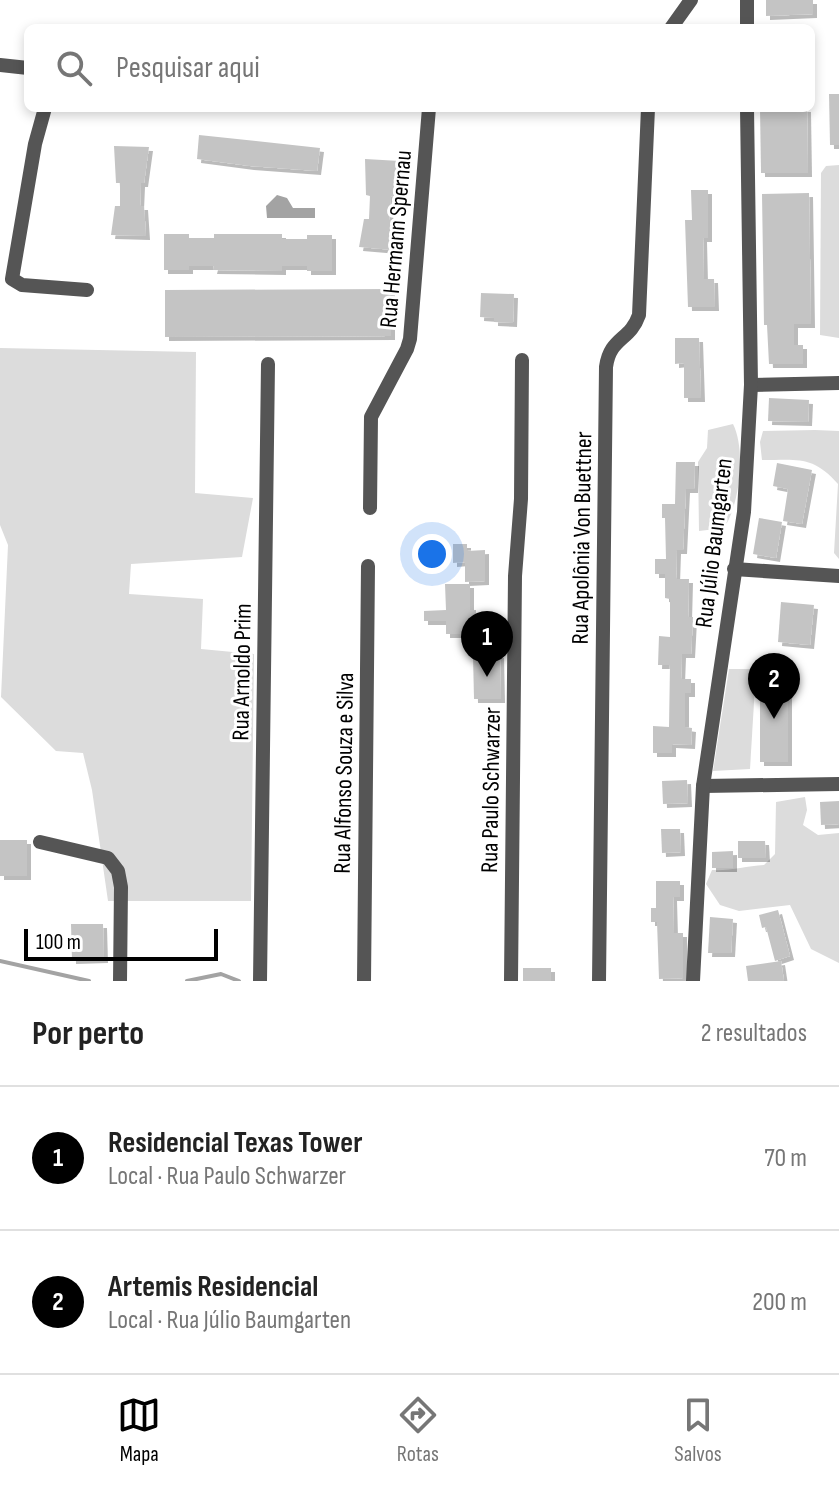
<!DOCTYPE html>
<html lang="pt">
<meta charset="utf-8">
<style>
body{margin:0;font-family:"Sofia Sans Condensed",sans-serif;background:#f2f2f2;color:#222}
.scale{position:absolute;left:24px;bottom:20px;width:194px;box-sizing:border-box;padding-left:8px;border:4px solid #000;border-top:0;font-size:22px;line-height:28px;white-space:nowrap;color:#000;-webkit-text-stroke:6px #fff;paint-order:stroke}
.you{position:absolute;left:432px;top:554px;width:28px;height:28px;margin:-20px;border:6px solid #fff;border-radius:50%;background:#1a73e8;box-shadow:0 0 0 12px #1a73e833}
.badge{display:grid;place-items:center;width:52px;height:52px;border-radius:50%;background:#000;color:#fff;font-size:26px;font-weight:700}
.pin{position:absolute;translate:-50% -66px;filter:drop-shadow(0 2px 4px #0008)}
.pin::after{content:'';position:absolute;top:42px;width:28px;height:24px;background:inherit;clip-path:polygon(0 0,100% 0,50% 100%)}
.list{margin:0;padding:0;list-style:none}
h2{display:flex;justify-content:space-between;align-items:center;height:104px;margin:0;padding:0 32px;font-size:34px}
h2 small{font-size:26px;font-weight:400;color:#767676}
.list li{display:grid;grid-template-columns:52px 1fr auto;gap:24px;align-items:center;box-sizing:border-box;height:144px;padding:0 32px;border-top:2px solid #e0e0e0}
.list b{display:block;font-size:30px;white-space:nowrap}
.list p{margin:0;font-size:26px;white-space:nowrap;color:#767676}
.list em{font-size:26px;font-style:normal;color:#767676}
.icon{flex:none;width:44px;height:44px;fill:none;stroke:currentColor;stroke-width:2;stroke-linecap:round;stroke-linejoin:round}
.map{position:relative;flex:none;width:839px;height:981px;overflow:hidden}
.search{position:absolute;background:#fff;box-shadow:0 4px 12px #0003;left:24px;right:24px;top:24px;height:88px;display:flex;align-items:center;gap:20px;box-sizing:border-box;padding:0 28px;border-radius:12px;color:#767676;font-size:30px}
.sheet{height:392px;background:#fff}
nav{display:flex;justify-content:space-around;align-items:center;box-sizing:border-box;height:112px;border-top:2px solid #e0e0e0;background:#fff;font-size:22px;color:#767676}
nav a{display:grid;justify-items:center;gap:4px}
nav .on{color:#000}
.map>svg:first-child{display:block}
.green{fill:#dcdcdc}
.water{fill:#a3a3a3}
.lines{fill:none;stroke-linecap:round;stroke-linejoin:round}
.stream{stroke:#a3a3a3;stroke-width:4}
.building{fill:#c4c4c4;filter:url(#shadow)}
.minor{stroke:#555;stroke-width:14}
.labels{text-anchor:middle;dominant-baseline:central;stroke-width:6;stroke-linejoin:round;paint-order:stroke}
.street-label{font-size:24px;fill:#000;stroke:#fff}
</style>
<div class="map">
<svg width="839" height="981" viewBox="0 0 839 981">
<defs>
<filter id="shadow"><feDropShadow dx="4" dy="4" stdDeviation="0" flood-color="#0004"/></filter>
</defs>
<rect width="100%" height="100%" fill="#fff"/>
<!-- green -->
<g class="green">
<path d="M 839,165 L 839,338 L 820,335 L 821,173 L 826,166 Z"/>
<path d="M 0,348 L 196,352 L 195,493 L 253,498 L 242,557 L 131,564 L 129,594 L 203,599 L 201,649 L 254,654 L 251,901 L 108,901 L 92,790 L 83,753 L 56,751 L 1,697 L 8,545 L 0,525 Z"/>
<path d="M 733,424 C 746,450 740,504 724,528 L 699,531 L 698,462 L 707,448 L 708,430 Z"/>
<path d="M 815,430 L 839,431 L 839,559 L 834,553 L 838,484 C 813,455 797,460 762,460 L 760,442 L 763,431 Z"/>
<path d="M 729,669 L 756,669 L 750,769 L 713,771 Z"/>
<path d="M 805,797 L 807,810 L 803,825 L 818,835 L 839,833 L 839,963 L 811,949 L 790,905 L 739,911 L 720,905 L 706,884 L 712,870 C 730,871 746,866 764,865 L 775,854 L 776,802 Z"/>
</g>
<!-- water -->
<path class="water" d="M 277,195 L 287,198 L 293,208 L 315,208 L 315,218 L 267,218 L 266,206 Z"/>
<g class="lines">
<!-- stream -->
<g class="stream">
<path d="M 0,961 L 89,981"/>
<path d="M 187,981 L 221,974 L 239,981"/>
</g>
</g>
<!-- building -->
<g class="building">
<path d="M 766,0 L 813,0 L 813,14 L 766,16 Z"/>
<path d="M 829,94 L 839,94 L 839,145 L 830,145 Z"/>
<path d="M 760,108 L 807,108 L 808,173 L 761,173 Z"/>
<path d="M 199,135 L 320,148 L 317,171 L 250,166 L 197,159 Z"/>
<path d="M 114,146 L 149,147 L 144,183 L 141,183 L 140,206 L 144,206 L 146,236 L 111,235 L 115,206 L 120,206 L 120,183 L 116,183 Z"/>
<path d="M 365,159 L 400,161 L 395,197 L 391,196 L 389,220 L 393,220 L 394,250 L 359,247 L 364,219 L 369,219 L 370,196 L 366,195 Z"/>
<path d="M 691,190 L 708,190 L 708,238 L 703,238 L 704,279 L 714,279 L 715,307 L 688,307 L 685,220 L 692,220 Z"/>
<path d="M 809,193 L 811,324 L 794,324 L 794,345 L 803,345 L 803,364 L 769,364 L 767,325 L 764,325 L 762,194 Z"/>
<path d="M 164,234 L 189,234 L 189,238 L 214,238 L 214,234 L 282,234 L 282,239 L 307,239 L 307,235 L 332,235 L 332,271 L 307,271 L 307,266 L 282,266 L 282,271 L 213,270 L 214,266 L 189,266 L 189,270 L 164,270 Z"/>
<path d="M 391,289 L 391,336 L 165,337 L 165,290 Z"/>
<path d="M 481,293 L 514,294 L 513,323 L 494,322 L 494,318 L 480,317 Z"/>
<path d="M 675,338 L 699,338 L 701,398 L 684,398 L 684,363 L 675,364 Z"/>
<path d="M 769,398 L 809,400 L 808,422 L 768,421 Z"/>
<path d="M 676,462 L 695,462 L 694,489 L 686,489 L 683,550 L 677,550 L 676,579 L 689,579 L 688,617 L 693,617 L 692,636 L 691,654 L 682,654 L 681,679 L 691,679 L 691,693 L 685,693 L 685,727 L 692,728 L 691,745 L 672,744 L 672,753 L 653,753 L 653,726 L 669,727 L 670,665 L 658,665 L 659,636 L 670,637 L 670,599 L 665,598 L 665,574 L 655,574 L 655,559 L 666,559 L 665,518 L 662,518 L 662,504 L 675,504 Z"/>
<path d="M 777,463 L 812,470 L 802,524 L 783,521 L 788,489 L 773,486 Z"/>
<path d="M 759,518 L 782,522 L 776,558 L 753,554 Z"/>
<path d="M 453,544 L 467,544 L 467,551 L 485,550 L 485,581 L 465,582 L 465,562 L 453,563 Z"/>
<path d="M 445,584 L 470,584 L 470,610 L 476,610 L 476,621 L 472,621 L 472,634 L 446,634 L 446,621 L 424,621 L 424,611 L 446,610 Z"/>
<path d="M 781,602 L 814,605 L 810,645 L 778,642 Z"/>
<path d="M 500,654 L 501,699 L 474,699 L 473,655 Z"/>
<rect x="760" y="676" width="28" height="86"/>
<path d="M 687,780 L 688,803 L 663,804 L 662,781 Z"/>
<path d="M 839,801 L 839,824 L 821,825 L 820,802 Z"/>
<path d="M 661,829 L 680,829 L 681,852 L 662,853 Z"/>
<rect x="0" y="840" width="27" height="36"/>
<path d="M 738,841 L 765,841 L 766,858 L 738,858 Z"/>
<path d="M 733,851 L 733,868 L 712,868 L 712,852 Z"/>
<path d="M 656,881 L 680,881 L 680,897 L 673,897 L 674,933 L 683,933 L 683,978 L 659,979 L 657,922 L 651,922 L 651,908 L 656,908 Z"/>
<path d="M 778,910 L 790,956 L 775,961 L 766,927 L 762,928 L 759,915 Z"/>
<path d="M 710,917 L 733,919 L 731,953 L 708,953 Z"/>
<path d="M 71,924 L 103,924 L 104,959 L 72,960 Z"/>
<path d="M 781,961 L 784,981 L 748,981 L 746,966 Z"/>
<rect x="523" y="968" width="28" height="13"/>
</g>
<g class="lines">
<!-- minor -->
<g class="minor">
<path d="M 747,0 L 747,28"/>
<path d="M 671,28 L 691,0"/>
<path d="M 0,65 L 28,68"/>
<path d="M 45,108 L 35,144 L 12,279 L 22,285 L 87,290"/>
<path d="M 751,385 L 839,383"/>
<path d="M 370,508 L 371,417 L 407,349 L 410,339 L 429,108"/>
<path d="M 734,569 L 839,576"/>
<path d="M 703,786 L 839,784"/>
<path d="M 40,842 L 108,858 L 118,871 L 121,887 L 120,981"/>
<path d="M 260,981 L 268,364"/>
<path d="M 364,981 L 368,566"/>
<path d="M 511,981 L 515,576 L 521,499 L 522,360"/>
<path d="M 599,981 L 606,367 C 610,337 630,341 639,315 L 648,108"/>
<path d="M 693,981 L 703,786 L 744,512 L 751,385 L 747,108"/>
</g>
</g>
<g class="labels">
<!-- street labels -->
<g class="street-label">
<text transform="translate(396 239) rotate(-85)">Rua Hermann Spernau</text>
<text transform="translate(582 538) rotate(-89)">Rua Apolônia Von Buettner</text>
<text transform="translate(714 543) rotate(-83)">Rua Júlio Baumgarten</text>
<text transform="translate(242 672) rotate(-89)">Rua Arnoldo Prim</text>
<text transform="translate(344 773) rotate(-89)">Rua Alfonso Souza e Silva</text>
<text transform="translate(491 790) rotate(-89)">Rua Paulo Schwarzer</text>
</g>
</g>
</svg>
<div class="scale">100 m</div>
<div class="you"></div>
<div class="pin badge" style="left:487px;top:677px">1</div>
<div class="pin badge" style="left:774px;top:719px">2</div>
<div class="search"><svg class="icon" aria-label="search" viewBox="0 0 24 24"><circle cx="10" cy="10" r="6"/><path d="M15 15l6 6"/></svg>Pesquisar aqui</div>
</div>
<section class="sheet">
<h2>Por perto<small>2 resultados</small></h2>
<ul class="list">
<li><span class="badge">1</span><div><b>Residencial Texas Tower</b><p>Local · Rua Paulo Schwarzer</p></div><em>70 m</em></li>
<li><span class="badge">2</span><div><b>Artemis Residencial</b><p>Local · Rua Júlio Baumgarten</p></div><em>200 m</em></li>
</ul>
</section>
<nav>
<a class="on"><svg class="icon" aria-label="map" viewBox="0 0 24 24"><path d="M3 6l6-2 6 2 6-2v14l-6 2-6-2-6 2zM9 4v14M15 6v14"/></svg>Mapa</a>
<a><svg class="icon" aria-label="directions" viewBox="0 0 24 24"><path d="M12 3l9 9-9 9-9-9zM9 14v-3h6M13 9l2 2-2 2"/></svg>Rotas</a>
<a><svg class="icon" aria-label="saved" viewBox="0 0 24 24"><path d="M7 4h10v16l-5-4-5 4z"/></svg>Salvos</a>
</nav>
